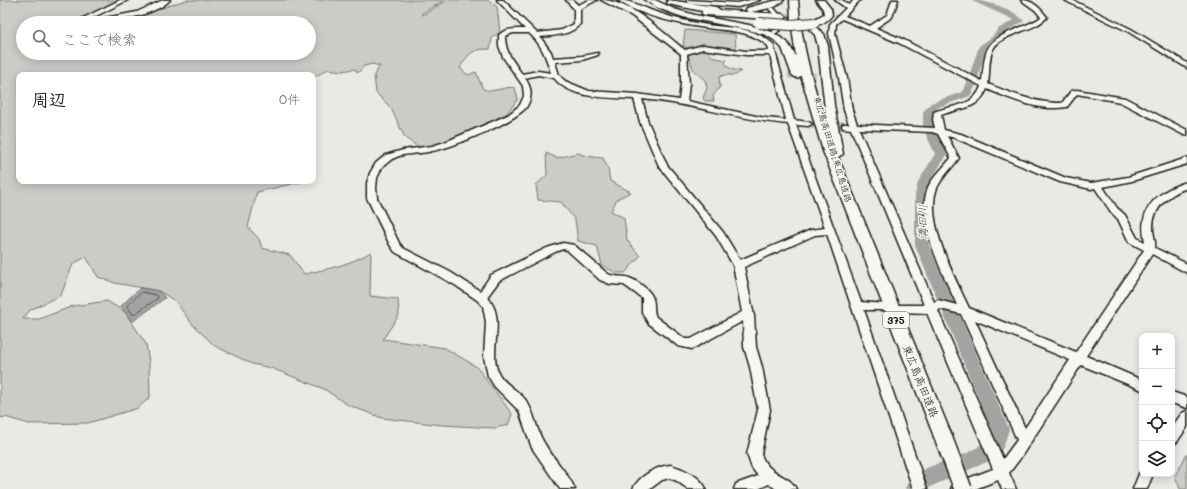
<!DOCTYPE html>
<html lang="ja">
<meta charset="utf-8">
<style>
body{margin:0;font-family:Mali,"Klee One",sans-serif;background:#f2f2f2;color:#222}
.controls{position:absolute;right:12px;bottom:12px;display:grid;overflow:hidden;border-radius:8px;box-shadow:0 2px 10px #0003}
.controls button{width:36px;height:36px;display:grid;place-items:center;padding:0;border:0;border-bottom:1px solid #e0e0e0;background:#fff;color:#222;font:20px sans-serif}
.list{margin:0;padding:0;list-style:none}
h2{display:flex;justify-content:space-between;align-items:center;height:52px;margin:0;padding:0 16px;font-size:17px}
h2 small{font-size:13px;font-weight:400;color:#767676}
.icon{flex:none;width:22px;height:22px;fill:none;stroke:currentColor;stroke-width:2;stroke-linecap:round;stroke-linejoin:round}
.map{position:relative;flex:none;width:1187px;height:489px;overflow:hidden}
.search{position:absolute;background:#fff;box-shadow:0 2px 10px #0003;left:16px;top:16px;width:300px;height:44px;display:flex;align-items:center;gap:10px;box-sizing:border-box;padding:0 14px;border-radius:22px;color:#767676;font-size:15px}
.panel{position:absolute;background:#fff;box-shadow:0 2px 10px #0003;left:16px;top:72px;width:300px;height:112px;border-radius:8px}
.map>svg:first-child{display:block}
.green{fill:#cbcbc7;stroke:#747472}
.water{fill:#a3a3a1;stroke:#6d6d6c}
.lines{fill:none;stroke-linecap:round;stroke-linejoin:round}
.shore{stroke:#525251;stroke-width:1}
.river{fill:#a3a3a1;fill-rule:evenodd}
.minor-tunnel-far1{stroke:#c0c0bd;stroke-width:7;stroke-dasharray:7 3.5;stroke-linecap:butt}
.minor-tunnel{stroke:#c0c0bd;stroke-width:9;stroke-dasharray:9 4.5;stroke-linecap:butt}
.highway-tunnel{stroke:#c0c0bd;stroke-width:10;stroke-dasharray:10 5;stroke-linecap:butt}
.minor-casing{stroke:#1c1c1c;stroke-width:3}
.highway-casing{stroke:#1c1c1c;stroke-width:3}
.minor{fill:#f6f6f2;fill-rule:evenodd}
.highway{fill:#f6f6f2;fill-rule:evenodd}
.highway-bridge-far1-casing{stroke:#1c1c1c;stroke-width:12;stroke-linecap:butt}
.highway-bridge-casing{stroke:#1c1c1c;stroke-width:20;stroke-linecap:butt}
.highway-bridge-far1{stroke:#f6f6f2;stroke-width:10}
.highway-bridge{stroke:#f6f6f2;stroke-width:17}
.labels{text-anchor:middle;dominant-baseline:central;stroke-width:3;stroke-linejoin:round;paint-order:stroke}
.far-street-label{font-size:9px;fill:#1c1c1c;stroke:#f6f6f2}
.shield{fill:#f6f6f2;stroke:#5d5d5c;stroke-width:1}
.shield-label{font-size:10px;font-weight:bold;fill:#1c1c1c}
.street-label{font-size:11px;fill:#1c1c1c;stroke:#f6f6f2}
.water-label{font-size:12px;font-style:italic;fill:#525251;stroke:#f6f6f2}
</style>
<div class="map">
<svg width="1187" height="489" viewBox="0 0 1187 489">
<rect width="100%" height="100%" fill="#e9e9e5"/>
<filter id="ink" filterUnits="userSpaceOnUse"><feTurbulence type="fractalNoise" baseFrequency=".025" numOctaves="2"/><feDisplacementMap in="SourceGraphic" scale="8" xChannelSelector="R" yChannelSelector="G"/><feConvolveMatrix kernelMatrix="1 2 1 2 8 2 1 2 1" color-interpolation-filters="sRGB"/></filter>
<g filter="url(#ink)">
<!-- green -->
<g class="green">
<path d="M 0,0 L 119,0 L 113,5 L 89,15 L 74,23 L 23,23 L 23,53 L 309,53 L 309,23 L 87,23 L 159,9 L 186,0 L 444,0 L 421,14 L 423,15 L 447,0 L 489,0 L 497,7 L 500,32 L 492,38 L 490,49 C 472,49 469,53 460,68 L 468,75 L 476,72 L 483,89 C 495,94 505,85 515,88 L 518,99 L 506,114 L 485,124 L 442,144 L 429,147 L 417,146 L 405,138 L 391,108 L 376,93 L 374,75 L 380,66 L 372,64 L 364,66 L 359,72 L 357,72 L 355,69 L 342,71 L 328,69 L 313,78 L 313,75 L 19,75 L 19,181 L 305,181 L 257,192 L 248,227 L 259,239 L 262,248 L 290,255 L 304,274 C 328,269 349,265 371,252 L 370,296 L 398,299 L 399,315 L 383,339 L 445,348 L 477,367 L 512,414 L 508,425 L 495,428 L 442,425 L 382,418 L 348,405 L 324,389 L 271,368 L 252,364 L 215,346 L 193,325 L 175,301 L 159,291 L 115,283 L 98,277 L 86,257 L 73,264 L 61,295 L 30,310 L 23,319 L 39,319 L 73,306 L 107,301 L 125,312 L 146,344 L 149,362 L 150,397 L 138,408 L 88,423 L 29,424 L 5,417 L 0,418 Z"/>
<path d="M 685,30 L 735,34 L 736,50 L 709,45 L 691,49 L 683,46 Z"/>
<path d="M 707,48 C 710,59 717,58 727,60 L 725,62 C 727,70 735,70 741,71 L 736,75 L 724,75 L 719,77 L 720,87 L 713,96 L 714,101 L 705,101 L 703,98 L 707,88 L 705,80 L 694,71 L 688,55 L 690,53 Z"/>
<path d="M 546,153 L 557,158 L 578,153 L 586,156 L 603,158 L 608,169 L 610,181 L 631,192 L 617,199 L 611,211 L 624,218 L 627,240 L 640,256 L 625,273 L 616,273 L 602,265 L 597,246 L 578,241 L 575,220 L 561,202 L 538,200 L 536,185 L 547,175 Z"/>
<path d="M 1187,454 L 1187,489 L 1180,489 L 1175,476 Z"/>
</g>
<!-- water -->
<path class="water" d="M 140,288 L 159,291 L 165,298 L 132,322 L 121,306 Z"/>
<g class="lines">
<!-- shore -->
<path class="shore" d="M 142,292 L 157,295 L 158,298 L 133,315 L 127,306 Z"/>
<!-- river -->
<path class="river" d="M 970,0 C 984,0 1015,9 1024,21 L 1004,33 L 998,41 L 986,49 L 976,85 L 970,96 L 939,107 L 933,113 L 935,128 L 947,154 L 930,182 L 927,195 L 929,245 L 1009,429 L 1003,448 L 989,461 L 932,486 L 928,489 L 905,489 C 920,454 979,466 991,429 L 915,245 L 915,195 L 918,182 L 935,154 L 923,128 L 923,112 L 931,103 L 962,92 L 966,85 L 979,46 L 992,37 L 998,29 L 1014,20 Z"/>
<!-- minor-tunnel-far1 -->
<g class="minor-tunnel-far1">
<path d="M 666,14 L 685,2"/>
<path d="M 788,75 L 831,77"/>
</g>
<!-- minor-tunnel -->
<path class="minor-tunnel" d="M 808,124 L 846,126"/>
<!-- highway-tunnel -->
<path class="highway-tunnel" d="M 783,17 L 809,26"/>
<!-- minor casing -->
<g class="minor-casing">
<g id="minor">
<path d="M 120,0 L 128,0 L 84,22 L 137,12 L 163,0 L 170,0 C 152,18 107,23 83,23 L 84,22 L 73,23 Z"/>
<path d="M 497,0 L 503,0 L 537,33 L 562,30 L 574,24 L 574,9 L 566,0 L 572,0 L 578,5 L 589,0 L 597,0 L 580,9 L 580,24 C 571,35 554,36 540,37 L 551,52 L 553,58 L 582,56 L 598,53 L 598,55 L 582,60 L 555,62 L 559,75 L 565,81 L 589,91 L 637,94 L 679,100 L 681,84 L 681,54 L 632,16 L 601,0 C 630,0 663,33 685,50 L 703,45 L 746,51 L 769,51 L 768,46 C 750,30 728,31 706,28 C 684,25 635,15 618,0 C 632,0 647,10 662,14 C 676,19 691,22 707,25 C 730,28 754,27 773,44 L 794,120 L 808,122 L 812,124 L 808,126 L 796,125 L 861,302 L 886,304 L 888,307 L 886,310 L 864,310 L 927,489 L 913,489 L 827,234 L 815,235 L 744,267 L 754,316 L 756,347 L 762,367 L 770,410 L 761,454 C 768,476 790,474 796,489 L 776,489 L 769,484 L 758,489 L 734,489 L 736,484 L 758,476 L 752,468 L 747,454 L 758,410 L 750,367 L 744,347 L 743,321 L 696,347 L 692,349 L 678,346 L 648,323 L 642,312 L 642,298 L 624,285 L 610,284 L 600,280 L 567,250 L 563,249 L 555,252 L 499,281 L 487,297 C 508,319 487,350 499,374 C 505,385 520,391 527,402 C 535,414 536,429 543,441 C 552,458 567,471 575,489 L 560,489 L 532,448 L 519,411 L 495,387 L 488,376 L 484,357 L 486,322 L 483,306 L 477,300 L 455,285 L 395,252 L 390,245 L 367,198 L 367,183 L 370,173 L 376,163 L 386,155 L 403,150 L 432,146 L 445,142 L 508,115 L 520,105 L 524,96 L 523,86 L 503,57 L 499,46 L 499,35 C 506,28 516,29 525,29 ZM 513,33 L 529,33 C 542,45 546,57 551,73 L 538,71 L 522,74 C 513,61 505,52 505,36 ZM 703,49 L 746,55 L 770,55 L 786,120 L 765,118 L 687,101 L 689,84 L 687,54 ZM 538,75 L 554,78 C 572,100 608,97 634,99 L 640,122 L 659,166 L 716,236 L 733,265 L 742,312 L 691,339 L 685,339 L 656,317 C 653,311 655,305 653,299 C 651,290 635,279 626,277 C 620,276 614,277 608,274 L 574,245 L 563,243 L 547,248 L 491,275 L 480,291 L 450,272 L 403,248 L 399,243 L 377,198 L 376,188 L 377,178 L 382,167 L 392,159 L 399,156 C 409,153 421,154 432,151 C 451,148 518,121 527,106 C 533,95 531,87 525,78 ZM 642,99 C 691,103 738,120 788,124 L 825,228 L 811,230 L 740,260 L 723,232 L 667,165 L 648,122 Z"/>
<path d="M 687,0 L 738,3 L 750,0 L 760,0 L 738,7 L 689,3 L 687,2 Z"/>
<path d="M 835,0 L 842,0 L 849,5 L 854,0 L 860,0 L 845,16 L 870,26 L 887,15 L 892,0 L 898,0 L 892,17 L 876,28 L 904,40 L 982,81 C 986,44 985,42 1021,27 C 1028,24 1035,22 1041,17 L 1035,10 L 1021,0 C 1033,0 1040,8 1047,17 C 1035,32 1003,32 993,49 C 988,59 990,73 988,84 C 1013,94 1035,103 1062,103 L 1071,91 L 1077,90 L 1125,98 L 1187,130 L 1187,135 L 1184,135 L 1120,102 L 1077,94 L 1067,107 C 1040,112 1011,99 987,89 C 977,111 961,107 941,115 L 944,130 L 961,134 L 1066,178 L 1091,183 L 1128,177 L 1187,158 L 1187,164 L 1132,181 L 1103,187 L 1117,208 L 1125,215 L 1137,238 L 1145,242 C 1144,235 1142,228 1144,220 C 1147,200 1168,187 1187,182 L 1187,188 C 1169,194 1152,208 1153,229 C 1153,235 1156,241 1155,248 L 1187,264 L 1187,273 L 1152,254 L 1086,356 L 1142,380 L 1142,390 L 1081,365 L 1019,460 L 1009,473 L 1016,489 L 1002,489 L 998,480 L 975,489 L 951,489 L 953,484 L 993,469 L 927,313 L 900,312 L 896,311 L 894,308 L 896,305 L 924,305 L 851,129 L 843,128 L 842,126 L 843,124 L 849,124 L 844,110 L 839,78 L 829,34 L 830,24 L 846,8 ZM 842,19 L 899,43 L 981,86 C 975,107 951,105 934,112 L 933,120 L 935,128 L 857,124 L 852,110 L 847,78 L 835,34 L 836,24 ZM 859,129 L 932,132 L 938,134 L 951,158 C 944,167 933,177 928,187 C 915,220 943,274 957,305 L 938,300 L 934,302 ZM 947,136 L 955,138 L 1060,182 L 1091,189 L 1095,188 L 1111,212 L 1118,219 L 1129,242 L 1144,250 L 1076,352 L 969,308 C 955,278 924,221 937,188 C 942,177 953,167 959,158 ZM 940,309 L 961,314 L 1017,440 L 1003,459 L 938,311 ZM 975,320 L 1070,360 L 1025,428 Z"/>
<path d="M 1064,0 L 1072,0 L 1131,29 L 1187,63 L 1187,68 L 1127,31 Z"/>
<path d="M 770,8 L 774,8 L 779,14 L 778,15 L 774,15 L 769,9 Z"/>
<path d="M 776,17 L 779,19 L 781,29 L 775,34 L 772,32 L 775,29 L 773,19 Z"/>
<path d="M 1172,392 L 1187,397 L 1187,408 L 1172,403 Z"/>
<path d="M 1187,411 L 1187,427 L 1177,442 L 1172,444 L 1172,427 L 1182,413 Z"/>
<path d="M 670,465 C 682,468 701,476 706,489 L 688,489 L 677,481 L 670,478 L 662,480 L 650,489 L 633,489 C 639,476 656,467 670,465 Z"/>
<path d="M 1141,469 L 1142,474 L 1153,474 L 1147,489 L 1133,489 Z"/>
</g>
</g>
<!-- highway casing -->
<g class="highway-casing">
<g id="highway">
<path d="M 645,0 L 655,0 L 674,9 L 695,15 L 749,25 L 772,32 L 787,42 L 796,56 L 791,21 L 790,0 L 798,0 C 801,44 813,85 827,127 L 818,46 L 815,35 L 807,27 L 811,24 L 811,21 L 824,14 L 823,9 L 816,0 L 824,0 L 831,9 L 832,15 C 828,21 822,24 815,26 L 824,34 L 828,46 L 834,105 L 843,154 L 838,157 L 951,434 L 949,440 L 942,442 L 935,440 L 933,434 L 823,151 L 801,76 L 797,78 L 792,75 L 782,48 L 774,40 L 766,35 L 749,30 L 683,17 L 660,9 Z"/>
<path d="M 668,0 L 716,7 L 720,10 L 748,12 L 746,10 L 747,8 C 759,5 772,0 784,0 L 775,7 L 751,12 L 783,14 L 787,17 L 783,20 L 705,15 L 702,14 L 702,11 L 668,4 L 667,2 Z"/>
</g>
</g>
<!-- minor -->
<use href="#minor" class="minor"/>
<!-- highway -->
<use href="#highway" class="highway"/>
<!-- highway-bridge-far1 casing -->
<g class="highway-bridge-far1-casing">
<path id="highway-bridge-far1" d="M 759,23 L 791,25 L 814,23"/>
</g>
<!-- highway-bridge casing -->
<g class="highway-bridge-casing">
<path id="highway-bridge" d="M 942,434 L 963,489"/>
</g>
<!-- highway-bridge-far1 -->
<use href="#highway-bridge-far1" class="highway-bridge-far1"/>
<!-- highway-bridge -->
<use href="#highway-bridge" class="highway-bridge"/>
</g>
</g>
<g class="labels">
<!-- far-street labels -->
<g class="far-street-label">
<text transform="translate(833 149) rotate(73)">東広島高田道路;東広島道路</text>
</g>
<!-- shield labels -->
<rect class="shield" x="883" y="312" width="26" height="16" rx="3"/>
<g class="shield-label">
<text x="896" y="320">375</text>
</g>
<!-- street labels -->
<g class="street-label">
<text transform="translate(921 381) rotate(68)">東広島高田道路</text>
</g>
<!-- water labels -->
<g class="water-label">
<text transform="translate(922 222) rotate(-91)">溝口川</text>
</g>
</g>
</svg>
<div class="controls">
<button>+</button>
<button>−</button>
<button><svg class="icon" aria-label="locate" viewBox="0 0 24 24"><circle cx="12" cy="12" r="6"/><path d="M12 2v4M12 18v4M2 12h4M18 12h4"/></svg></button>
<button><svg class="icon" aria-label="layers" viewBox="0 0 24 24"><path d="M12 4l9 5-9 5-9-5zM3 14l9 5 9-5"/></svg></button>
</div>
<div class="search"><svg class="icon" aria-label="search" viewBox="0 0 24 24"><circle cx="10" cy="10" r="6"/><path d="M15 15l6 6"/></svg>ここで検索</div>
<section class="panel">
<h2>周辺<small>0件</small></h2>
<ul class="list">
</ul>
</section>
</div>
